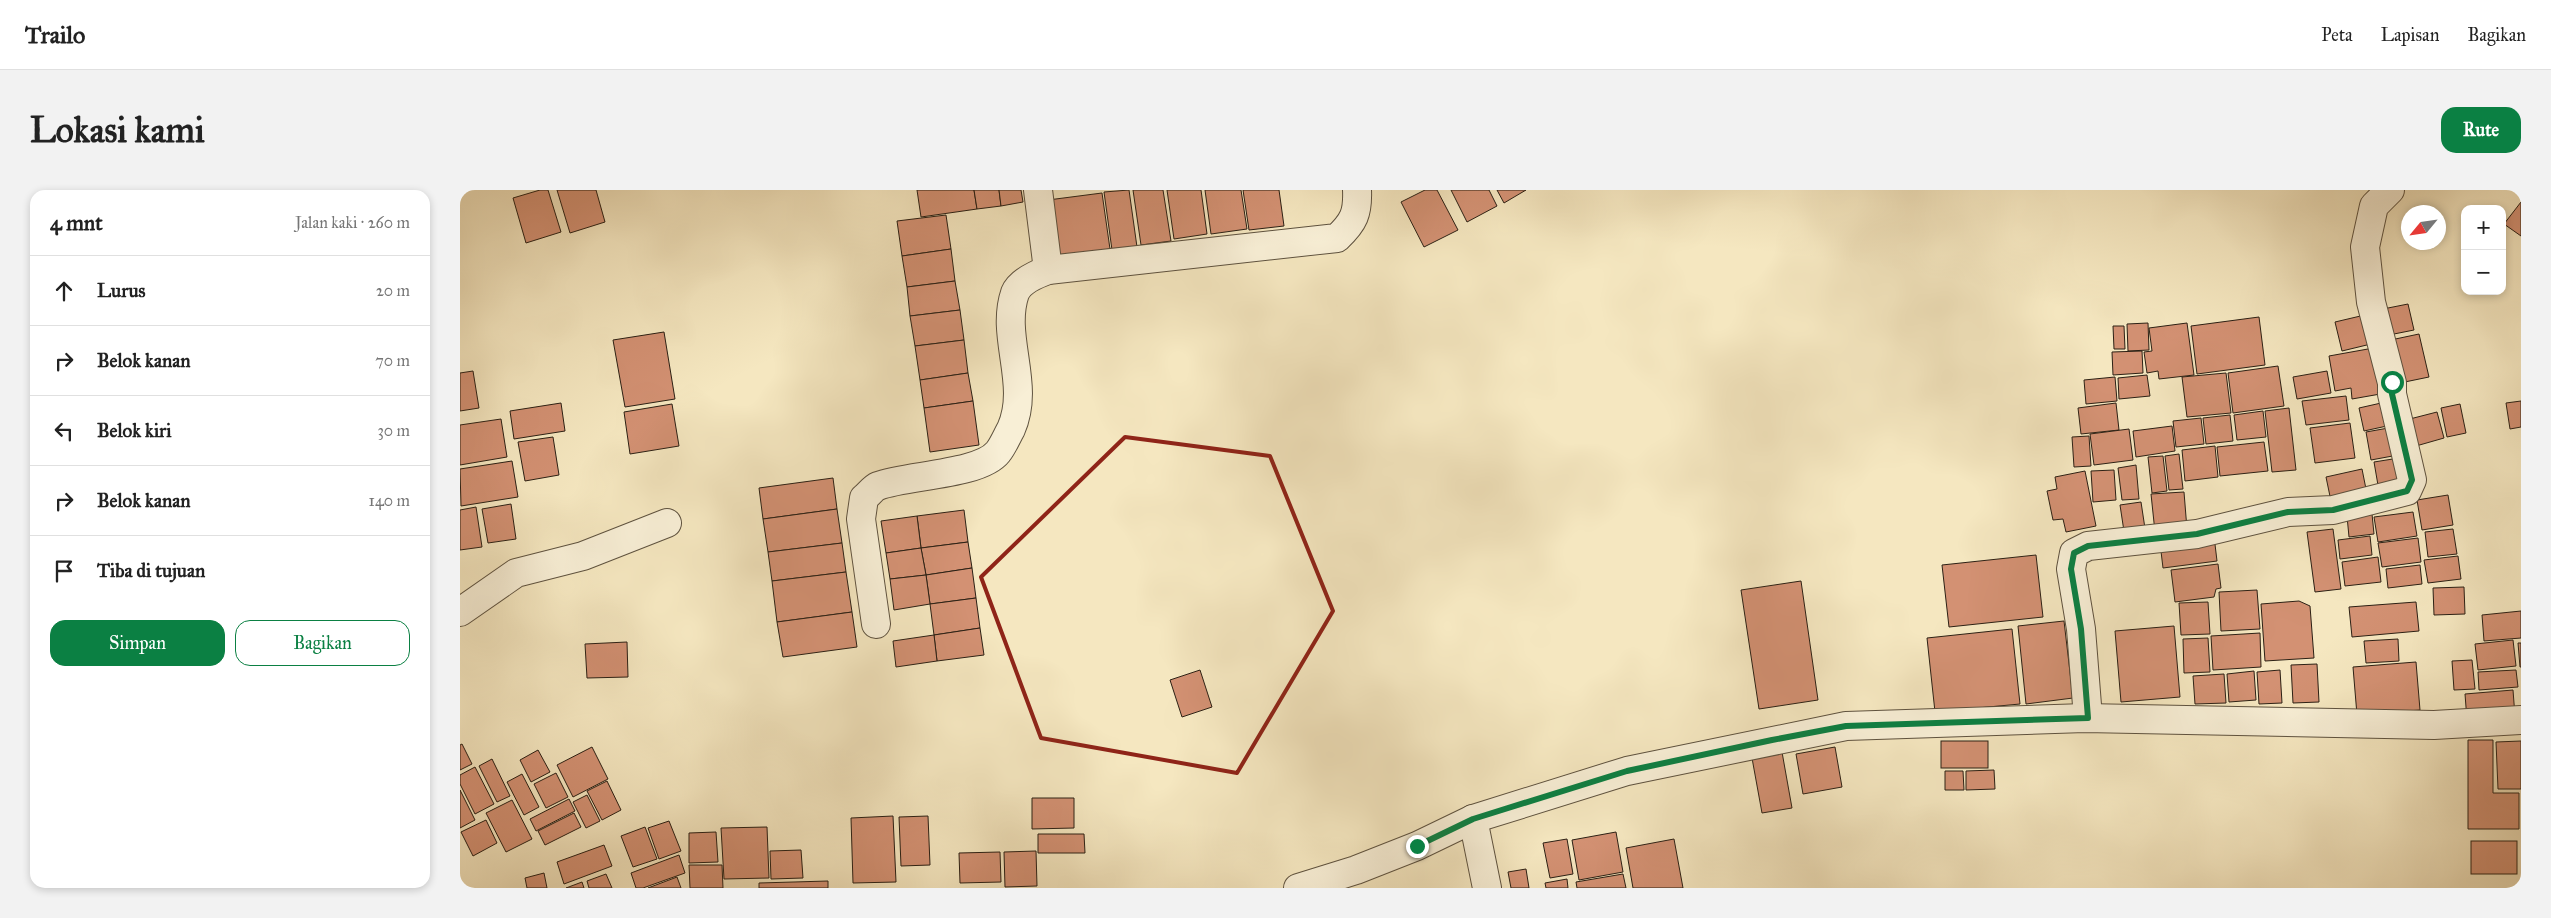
<!DOCTYPE html>
<html lang="id">
<meta charset="utf-8">
<style>
body{margin:0;font-family:"IM FELL Great Primer",serif;background:#f2f2f2;color:#222}
.controls{position:absolute;right:15px;top:15px;display:grid;overflow:hidden;border-radius:10px;box-shadow:0 2px 8px #0003}
.controls button{width:45px;height:45px;display:grid;place-items:center;padding:0;border:0;border-bottom:1px solid #e0e0e0;background:#fff;color:#222;font:25px sans-serif}
.compass{position:absolute;left:1941px;top:15px;width:45px;height:45px;border-radius:50%;background:#fff;box-shadow:0 2px 8px #0003;rotate:241deg}
.stop{position:absolute;width:15px;height:15px;margin:-11px;border:4px solid #0b8043;border-radius:50%;background:#fff}
.stop.end{background:#0b8043;border-color:#fff;box-shadow:0 1px 5px #0008}
.list{margin:0;padding:0;list-style:none}
h2{display:flex;justify-content:space-between;align-items:center;height:65px;margin:0;padding:0 20px;font-size:21px}
h2 small{font-size:16px;font-weight:400;color:#767676}
.list li{display:grid;grid-template-columns:32px 1fr auto;gap:15px;align-items:center;box-sizing:border-box;height:70px;padding:0 20px;border-top:1px solid #e0e0e0}
.list b{display:block;font-size:19px;white-space:nowrap}
.list em{font-size:16px;font-style:normal;color:#767676}
.actions{display:flex;gap:10px;padding:15px 20px}
.actions a{flex:1;padding:11px 0;border:1px solid #0b8043;border-radius:15px;text-align:center;font-size:18px;color:#0b8043}
.actions .main{background:#0b8043;color:#fff}
.icon{flex:none;width:28px;height:28px;fill:none;stroke:currentColor;stroke-width:2;stroke-linecap:round;stroke-linejoin:round}
.map{position:relative;flex:none;width:2061px;height:698px;overflow:hidden;border-radius:15px}
header{display:flex;align-items:center;gap:30px;box-sizing:border-box;height:70px;padding:0 25px;background:#fff;border-bottom:1px solid #e0e0e0}
header strong{font-size:24px}
nav{display:flex;gap:28px;margin-inline-start:auto;font-size:18px}
.intro{display:flex;align-items:center;justify-content:space-between;box-sizing:border-box;height:120px;padding:0 30px}
h1{margin:0;font-size:35px}
.button{padding:12px 22px;border-radius:15px;background:#0b8043;color:#fff;font-size:18px;font-weight:700}
main{display:flex;gap:30px;padding:0 30px}
aside{flex:1;background:#fff;border-radius:15px;box-shadow:0 2px 8px #0003}
.map>svg:first-child{display:block}
.building{fill:#d39173;stroke:#2b2014}
.lines{fill:none;stroke-linecap:round;stroke-linejoin:round}
.minor-casing{stroke:#5e523f;stroke-width:30}
.minor{stroke:#f8efd6;stroke-width:28}
.route{stroke:#0b8043;stroke-width:6}
.marked{fill:none;stroke:#8f2418;stroke-width:4;stroke-linejoin:round}
</style>
<header>
<strong>Trailo</strong>
<nav><a>Peta</a><a>Lapisan</a><a>Bagikan</a></nav>
</header>
<div class="intro"><h1>Lokasi kami</h1><a class="button">Rute</a></div>
<main>
<aside>
<h2>4 mnt<small>Jalan kaki · 260 m</small></h2>
<ul class="list">
<li><svg class="icon" aria-label="ahead" viewBox="0 0 24 24"><path d="M12 20V5M6 11l6-6 6 6"/></svg><div><b>Lurus</b></div><em>20 m</em></li>
<li><svg class="icon" aria-label="right" viewBox="0 0 24 24"><path d="M7 20v-9h11M14 6l5 5-5 5"/></svg><div><b>Belok kanan</b></div><em>70 m</em></li>
<li><svg class="icon" aria-label="left" viewBox="0 0 24 24"><path d="M17 20v-9H6M10 6l-5 5 5 5"/></svg><div><b>Belok kiri</b></div><em>30 m</em></li>
<li><svg class="icon" aria-label="right" viewBox="0 0 24 24"><path d="M7 20v-9h11M14 6l5 5-5 5"/></svg><div><b>Belok kanan</b></div><em>140 m</em></li>
<li><svg class="icon" aria-label="arrive" viewBox="0 0 24 24"><path d="M6 21V4h12l-3 4 3 4H6"/></svg><div><b>Tiba di tujuan</b></div></li>
</ul>
<div class="actions"><a class="main">Simpan</a><a>Bagikan</a></div>
</aside>
<div class="map">
<svg width="2061" height="698" viewBox="0 0 2061 698">
<rect width="100%" height="100%" fill="#f5e7c0"/>
<filter id="stains"><feTurbulence type="fractalNoise" baseFrequency=".004" numOctaves="4"/><feColorMatrix values="0 0 0 0 .2 0 0 0 0 .09 0 0 0 0 .02 0 0 0 .5 -.17"/></filter>
<radialGradient id="worn" r=".72"><stop offset=".6" stop-color="#630" stop-opacity="0"/><stop offset="1" stop-color="#630" stop-opacity=".3"/></radialGradient>
<!-- building -->
<g class="building">
<path d="M 80,0 L 88,0 L 101,42 L 66,53 L 53,8 Z"/>
<path d="M 97,0 L 136,0 L 145,32 L 110,43 Z"/>
<path d="M 457,0 L 514,0 L 517,19 L 461,27 Z"/>
<path d="M 514,0 L 539,0 L 541,16 L 517,19 Z"/>
<path d="M 539,0 L 561,0 L 563,12 L 541,16 Z"/>
<path d="M 669,0 L 677,57 L 652,60 L 644,2 Z"/>
<path d="M 673,0 L 703,0 L 711,51 L 681,55 Z"/>
<path d="M 707,0 L 741,0 L 747,44 L 714,49 Z"/>
<path d="M 745,0 L 781,0 L 787,39 L 751,44 Z"/>
<path d="M 783,0 L 819,0 L 824,36 L 789,40 Z"/>
<path d="M 965,0 L 977,0 L 998,40 L 964,57 L 941,12 Z"/>
<path d="M 991,0 L 1029,0 L 1037,16 L 1007,32 Z"/>
<path d="M 1037,0 L 1066,0 L 1044,13 Z"/>
<path d="M 642,3 L 650,59 L 596,66 L 588,10 Z"/>
<path d="M 2061,12 L 2061,46 L 2044,34 Z"/>
<path d="M 486,25 L 491,59 L 442,66 L 437,31 Z"/>
<path d="M 491,59 L 495,91 L 447,97 L 442,66 Z"/>
<path d="M 495,91 L 500,120 L 450,126 L 447,97 Z"/>
<path d="M 1948,114 L 1954,140 L 1929,145 L 1923,119 Z"/>
<path d="M 500,120 L 504,150 L 455,156 L 450,126 Z"/>
<path d="M 1909,124 L 1915,153 L 1882,161 L 1875,132 Z"/>
<path d="M 1799,127 L 1805,175 L 1737,184 L 1731,136 Z"/>
<path d="M 1688,133 L 1689,160 L 1668,161 L 1667,134 Z"/>
<path d="M 1727,133 L 1734,185 L 1699,189 L 1698,181 L 1687,183 L 1684,162 L 1692,161 L 1689,138 Z"/>
<path d="M 1653,136 L 1664,136 L 1665,159 L 1654,159 Z"/>
<path d="M 204,142 L 215,209 L 165,217 L 153,150 Z"/>
<path d="M 1959,144 L 1969,187 L 1935,194 L 1926,151 Z"/>
<path d="M 504,150 L 508,183 L 460,190 L 455,156 Z"/>
<path d="M 1919,157 L 1926,203 L 1892,209 L 1891,198 L 1875,201 L 1869,166 Z"/>
<path d="M 1682,161 L 1683,183 L 1653,185 L 1652,162 Z"/>
<path d="M 1818,176 L 1824,216 L 1773,223 L 1768,183 Z"/>
<path d="M 13,181 L 19,218 L 0,221 L 0,183 Z"/>
<path d="M 1867,181 L 1871,203 L 1837,209 L 1833,187 Z"/>
<path d="M 508,183 L 513,211 L 464,218 L 460,190 Z"/>
<path d="M 1766,183 L 1771,223 L 1727,227 L 1722,187 Z"/>
<path d="M 1687,185 L 1690,206 L 1659,209 L 1658,188 Z"/>
<path d="M 1655,187 L 1657,211 L 1626,214 L 1624,190 Z"/>
<path d="M 1886,206 L 1889,230 L 1846,235 L 1842,211 Z"/>
<path d="M 513,211 L 519,255 L 470,262 L 464,218 Z"/>
<path d="M 1930,211 L 1936,234 L 1904,241 L 1899,218 Z"/>
<path d="M 2061,211 L 2061,237 L 2050,239 L 2046,213 Z"/>
<path d="M 101,213 L 105,241 L 54,249 L 50,221 Z"/>
<path d="M 1656,213 L 1659,240 L 1621,244 L 1618,218 Z"/>
<path d="M 212,214 L 219,256 L 170,264 L 164,222 Z"/>
<path d="M 2000,214 L 2006,243 L 1987,247 L 1981,218 Z"/>
<path d="M 1829,218 L 1836,280 L 1812,282 L 1805,221 Z"/>
<path d="M 1803,221 L 1806,247 L 1777,250 L 1774,225 Z"/>
<path d="M 1977,222 L 1984,248 L 1949,258 L 1942,231 Z"/>
<path d="M 1770,225 L 1773,251 L 1746,254 L 1743,228 Z"/>
<path d="M 1741,228 L 1744,254 L 1716,257 L 1713,231 Z"/>
<path d="M 41,229 L 47,267 L 0,275 L 0,235 Z"/>
<path d="M 1890,233 L 1895,268 L 1855,273 L 1850,238 Z"/>
<path d="M 1712,236 L 1715,261 L 1676,267 L 1673,241 Z"/>
<path d="M 1934,237 L 1938,265 L 1911,270 L 1906,242 Z"/>
<path d="M 1669,239 L 1673,270 L 1634,275 L 1630,244 Z"/>
<path d="M 1629,246 L 1631,276 L 1614,277 L 1612,247 Z"/>
<path d="M 93,247 L 99,285 L 65,291 L 58,252 Z"/>
<path d="M 1804,252 L 1808,281 L 1760,286 L 1757,257 Z"/>
<path d="M 1755,256 L 1758,287 L 1725,291 L 1722,260 Z"/>
<path d="M 1719,264 L 1723,299 L 1709,300 L 1705,266 Z"/>
<path d="M 1703,266 L 1707,301 L 1692,303 L 1688,267 Z"/>
<path d="M 1939,268 L 1944,297 L 1919,301 L 1914,272 Z"/>
<path d="M 52,271 L 58,307 L 1,316 L 0,279 Z"/>
<path d="M 1676,275 L 1679,309 L 1662,310 L 1658,278 Z"/>
<path d="M 1902,279 L 1908,309 L 1872,316 L 1866,287 Z"/>
<path d="M 1654,280 L 1656,310 L 1633,312 L 1631,281 Z"/>
<path d="M 1625,281 L 1636,336 L 1606,342 L 1603,329 L 1593,330 L 1587,301 L 1597,299 L 1595,287 Z"/>
<path d="M 373,288 L 377,319 L 303,329 L 299,298 Z"/>
<path d="M 1724,302 L 1727,339 L 1695,342 L 1691,304 Z"/>
<path d="M 1988,305 L 1993,335 L 1962,340 L 1957,310 Z"/>
<path d="M 1681,312 L 1686,345 L 1665,348 L 1660,315 Z"/>
<path d="M 51,314 L 56,349 L 28,353 L 22,319 Z"/>
<path d="M 16,317 L 22,357 L 0,360 L 0,320 Z"/>
<path d="M 377,319 L 382,353 L 308,362 L 303,329 Z"/>
<path d="M 504,320 L 508,352 L 461,358 L 457,326 Z"/>
<path d="M 1953,322 L 1957,346 L 1918,352 L 1914,327 Z"/>
<path d="M 1912,324 L 1914,344 L 1889,347 L 1887,326 Z"/>
<path d="M 457,326 L 461,358 L 426,363 L 421,331 Z"/>
<path d="M 1873,339 L 1881,399 L 1855,402 L 1847,342 Z"/>
<path d="M 1993,339 L 1997,364 L 1968,367 L 1965,342 Z"/>
<path d="M 1754,346 L 1757,371 L 1703,378 L 1700,353 Z"/>
<path d="M 1910,346 L 1912,365 L 1880,369 L 1878,350 Z"/>
<path d="M 1958,348 L 1961,372 L 1922,377 L 1918,353 Z"/>
<path d="M 508,352 L 512,378 L 466,385 L 461,358 Z"/>
<path d="M 382,353 L 386,382 L 312,391 L 308,362 Z"/>
<path d="M 461,358 L 466,385 L 430,389 L 426,363 Z"/>
<path d="M 1576,365 L 1583,427 L 1489,437 L 1482,375 Z"/>
<path d="M 1998,366 L 2001,389 L 1968,393 L 1964,370 Z"/>
<path d="M 1918,367 L 1921,392 L 1885,396 L 1882,372 Z"/>
<path d="M 1758,374 L 1761,398 L 1756,399 L 1754,407 L 1715,412 L 1711,380 Z"/>
<path d="M 1960,375 L 1962,394 L 1928,398 L 1926,379 Z"/>
<path d="M 512,378 L 516,408 L 470,414 L 466,385 Z"/>
<path d="M 386,382 L 392,422 L 317,432 L 312,391 Z"/>
<path d="M 466,385 L 470,414 L 434,420 L 430,389 Z"/>
<path d="M 1341,391 L 1358,510 L 1299,519 L 1281,400 Z"/>
<path d="M 2004,397 L 2005,424 L 1974,425 L 1973,398 Z"/>
<path d="M 1797,400 L 1800,439 L 1761,441 L 1759,402 Z"/>
<path d="M 516,408 L 520,438 L 474,445 L 470,414 Z"/>
<path d="M 1839,411 L 1850,416 L 1854,468 L 1805,471 L 1801,414 Z"/>
<path d="M 1748,412 L 1750,444 L 1721,445 L 1719,413 Z"/>
<path d="M 1956,412 L 1959,441 L 1892,447 L 1889,417 Z"/>
<path d="M 2061,421 L 2061,448 L 2024,451 L 2022,425 Z"/>
<path d="M 392,422 L 397,457 L 323,467 L 317,432 Z"/>
<path d="M 1604,431 L 1613,508 L 1566,514 L 1558,436 Z"/>
<path d="M 1714,436 L 1720,507 L 1661,512 L 1655,441 Z"/>
<path d="M 520,438 L 524,465 L 477,471 L 474,445 Z"/>
<path d="M 1552,439 L 1560,514 L 1475,522 L 1467,448 Z"/>
<path d="M 1800,443 L 1801,477 L 1753,480 L 1751,446 Z"/>
<path d="M 474,445 L 477,471 L 436,477 L 433,451 Z"/>
<path d="M 1748,448 L 1750,482 L 1724,483 L 1723,449 Z"/>
<path d="M 1938,449 L 1939,471 L 1906,473 L 1904,451 Z"/>
<path d="M 2053,450 L 2056,476 L 2018,480 L 2015,454 Z"/>
<path d="M 167,452 L 168,487 L 127,488 L 125,454 Z"/>
<path d="M 2058,453 L 2061,453 L 2061,477 L 2060,477 Z"/>
<path d="M 2012,470 L 2015,499 L 1994,500 L 1992,471 Z"/>
<path d="M 1956,472 L 1960,520 L 1897,525 L 1893,477 Z"/>
<path d="M 1857,474 L 1859,512 L 1833,513 L 1831,475 Z"/>
<path d="M 740,480 L 752,517 L 722,527 L 710,490 Z"/>
<path d="M 1820,480 L 1822,513 L 1799,514 L 1797,482 Z"/>
<path d="M 2056,480 L 2058,497 L 2019,500 L 2018,482 Z"/>
<path d="M 1794,481 L 1796,510 L 1769,512 L 1767,484 Z"/>
<path d="M 1764,484 L 1766,513 L 1735,514 L 1733,486 Z"/>
<path d="M 2053,500 L 2055,526 L 2007,530 L 2005,504 Z"/>
<path d="M 2008,550 L 2033,550 L 2033,603 L 2059,603 L 2059,639 L 2008,639 Z"/>
<rect x="1481" y="551" width="47" height="27"/>
<path d="M 2061,551 L 2061,599 L 2038,599 L 2036,552 Z"/>
<path d="M 2,554 L 12,574 L 0,580 L 0,555 Z"/>
<path d="M 132,557 L 148,589 L 113,607 L 97,575 Z"/>
<path d="M 1375,557 L 1382,597 L 1343,604 L 1336,564 Z"/>
<path d="M 78,560 L 90,582 L 71,592 L 60,570 Z"/>
<path d="M 1322,562 L 1332,618 L 1302,623 L 1292,568 Z"/>
<path d="M 32,569 L 50,606 L 37,612 L 19,576 Z"/>
<path d="M 15,577 L 34,614 L 15,624 L 0,594 L 0,585 Z"/>
<path d="M 1534,580 L 1535,599 L 1506,600 L 1506,581 Z"/>
<path d="M 1485,581 L 1503,581 L 1504,600 L 1485,600 Z"/>
<path d="M 96,583 L 108,607 L 86,618 L 74,594 Z"/>
<path d="M 62,584 L 79,617 L 64,625 L 47,592 Z"/>
<path d="M 147,591 L 161,620 L 142,630 L 127,601 Z"/>
<path d="M 0,600 L 15,630 L 0,638 Z"/>
<path d="M 127,605 L 140,631 L 126,638 L 113,612 Z"/>
<path d="M 572,608 L 614,608 L 614,638 L 572,639 Z"/>
<path d="M 109,609 L 115,621 L 76,641 L 70,629 Z"/>
<path d="M 52,610 L 72,649 L 46,662 L 26,623 Z"/>
<path d="M 114,623 L 121,637 L 85,655 L 78,641 Z"/>
<path d="M 433,626 L 436,692 L 393,693 L 391,628 Z"/>
<path d="M 468,626 L 470,675 L 441,676 L 439,627 Z"/>
<path d="M 26,630 L 37,653 L 13,666 L 1,642 Z"/>
<path d="M 209,631 L 221,661 L 199,669 L 188,638 Z"/>
<path d="M 185,637 L 197,669 L 173,677 L 161,646 Z"/>
<path d="M 307,637 L 309,688 L 264,689 L 261,638 Z"/>
<path d="M 256,642 L 258,672 L 229,673 L 229,643 Z"/>
<path d="M 1156,642 L 1163,682 L 1119,690 L 1112,650 Z"/>
<path d="M 578,644 L 624,644 L 625,663 L 578,663 Z"/>
<path d="M 1107,649 L 1113,684 L 1090,688 L 1083,653 Z"/>
<path d="M 1214,649 L 1223,698 L 1173,698 L 1166,658 Z"/>
<rect x="2011" y="651" width="46" height="33"/>
<path d="M 144,655 L 152,676 L 104,694 L 97,672 Z"/>
<path d="M 341,660 L 343,688 L 311,689 L 310,661 Z"/>
<path d="M 576,661 L 577,696 L 545,697 L 544,662 Z"/>
<path d="M 540,662 L 541,692 L 500,693 L 499,663 Z"/>
<path d="M 219,665 L 225,683 L 183,698 L 176,698 L 171,683 Z"/>
<path d="M 229,675 L 262,675 L 263,698 L 230,698 Z"/>
<path d="M 1066,679 L 1069,698 L 1051,698 L 1048,682 Z"/>
<path d="M 84,683 L 87,698 L 67,698 L 65,688 Z"/>
<path d="M 146,684 L 152,698 L 129,698 L 127,691 Z"/>
<path d="M 1163,684 L 1166,698 L 1117,698 L 1116,692 Z"/>
<path d="M 217,687 L 221,698 L 188,698 Z"/>
<path d="M 1107,689 L 1108,698 L 1086,698 L 1085,693 Z"/>
<path d="M 368,691 L 368,698 L 299,698 L 299,693 Z"/>
<path d="M 122,692 L 124,698 L 106,698 Z"/>
</g>
<g class="lines">
<!-- minor casing -->
<g class="minor-casing">
<g id="minor">
<path d="M 578,0 L 588,80"/>
<path d="M 0,422 L 56,383 L 123,366 L 207,333"/>
<path d="M 416,434 L 401,329 L 404,308 C 408,305 413,298 418,296 C 446,285 520,285 538,262 C 543,256 547,246 551,239 C 571,194 540,147 555,103 C 560,91 577,84 588,80 L 877,48 C 894,32 898,23 897,0"/>
<path d="M 1628,528 L 1621,439 L 1611,379 L 1614,363 L 1628,356 L 1737,344 L 1828,322 L 1873,320 L 1947,301 L 1952,290 L 1932,204 L 1932,193 L 1911,112 L 1905,57 L 1914,16 L 1930,0"/>
<path d="M 1013,629 L 1027,698"/>
<path d="M 838,698 L 896,680 L 957,656 L 1013,629 L 1167,581 L 1386,536 L 1625,528 L 1974,535 L 2061,530"/>
</g>
</g>
<!-- minor -->
<use href="#minor" class="minor"/>
</g>
<g class="lines">
<!-- route -->
<path class="route" d="M 957,656 L 1013,629 L 1167,581 L 1312,550 L 1386,536 L 1628,528 L 1621,439 L 1611,379 L 1614,363 L 1628,356 L 1737,344 L 1828,322 L 1873,320 L 1947,301 L 1952,290 L 1932,204 L 1932,192"/>
</g>
<!-- marked area -->
<path class="marked" d="M 665,247 L 810,266 L 873,421 L 777,583 L 581,548 L 521,387 Z"/>
<rect width="100%" height="100%" filter="url(#stains)"/>
<rect width="100%" height="100%" fill="url(#worn)"/>
</svg>
<div class="controls">
<button>+</button>
<button>−</button>
</div>
<svg class="compass" viewBox="-18 -18 36 36"><path d="M0-13l5 13h-10z" fill="#e53935"/><path d="M0 13l5-13h-10z" fill="#767676"/></svg>
<div class="stop" style="left:1932px;top:192px"></div>
<div class="stop end" style="left:957px;top:656px"></div>
</div>
</main>
